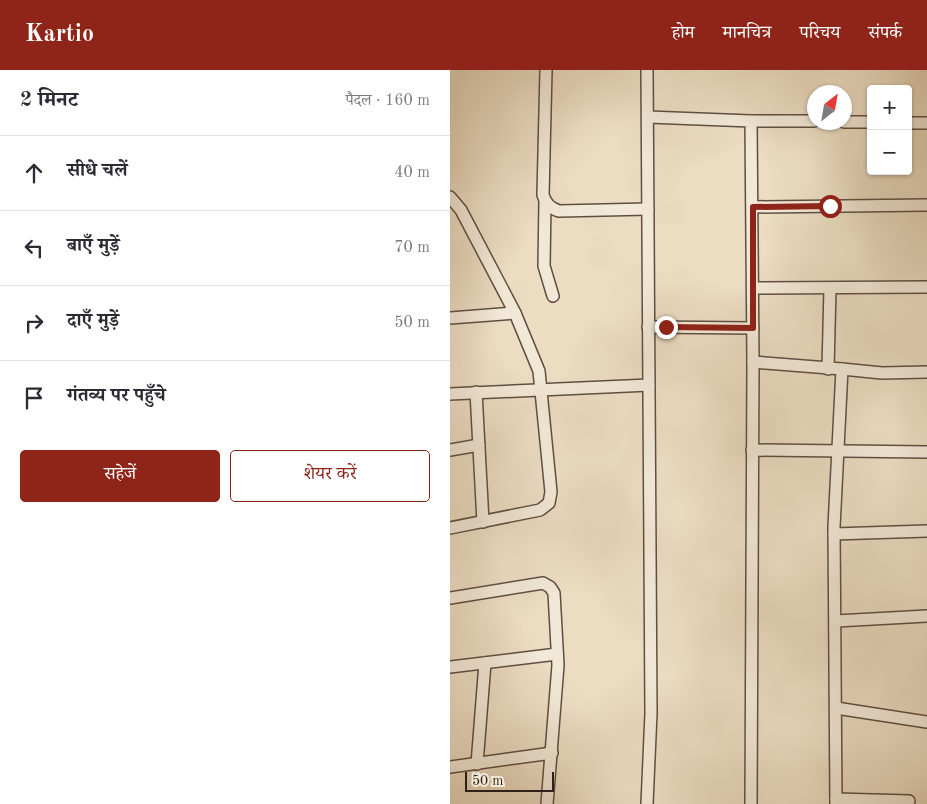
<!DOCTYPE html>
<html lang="hi">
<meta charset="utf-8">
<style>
body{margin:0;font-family:"Old Standard TT","Noto Serif Devanagari",serif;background:#f7f7f7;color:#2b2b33}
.controls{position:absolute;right:15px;top:15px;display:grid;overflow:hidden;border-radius:5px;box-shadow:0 1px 4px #0004}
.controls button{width:45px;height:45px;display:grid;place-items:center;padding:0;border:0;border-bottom:1px solid #e1e1e2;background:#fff;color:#2b2b33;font:25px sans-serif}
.compass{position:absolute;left:357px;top:15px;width:45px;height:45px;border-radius:50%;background:#fff;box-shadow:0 1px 4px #0004;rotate:31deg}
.scale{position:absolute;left:15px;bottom:12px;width:89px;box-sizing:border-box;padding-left:5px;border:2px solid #302018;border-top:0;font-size:14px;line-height:18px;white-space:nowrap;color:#302018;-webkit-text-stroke:4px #f2e8d7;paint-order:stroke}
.stop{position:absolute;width:15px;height:15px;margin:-11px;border:4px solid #8f2418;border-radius:50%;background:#fff}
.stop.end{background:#8f2418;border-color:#fff;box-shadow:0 1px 5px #0008}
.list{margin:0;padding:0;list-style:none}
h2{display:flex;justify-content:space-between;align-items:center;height:65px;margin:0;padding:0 20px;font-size:21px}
h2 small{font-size:16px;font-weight:400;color:#7c7c81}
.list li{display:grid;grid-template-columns:32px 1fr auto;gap:15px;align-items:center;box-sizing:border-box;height:75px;padding:0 20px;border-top:1px solid #e1e1e2}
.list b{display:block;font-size:19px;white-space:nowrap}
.list em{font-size:16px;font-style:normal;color:#7c7c81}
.actions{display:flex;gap:10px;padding:15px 20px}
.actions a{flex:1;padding:11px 0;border:1px solid #8f2418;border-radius:5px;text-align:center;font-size:18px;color:#8f2418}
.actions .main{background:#8f2418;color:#fff}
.icon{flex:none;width:28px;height:28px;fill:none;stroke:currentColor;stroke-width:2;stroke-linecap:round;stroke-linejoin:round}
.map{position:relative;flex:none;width:477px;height:734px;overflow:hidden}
header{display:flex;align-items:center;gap:30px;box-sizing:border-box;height:70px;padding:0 25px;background:#8f2418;color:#fff}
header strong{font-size:24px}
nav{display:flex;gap:28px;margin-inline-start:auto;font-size:18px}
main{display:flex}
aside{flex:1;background:#fff}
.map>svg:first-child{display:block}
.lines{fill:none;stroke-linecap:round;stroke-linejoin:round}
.street-casing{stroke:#5f4f42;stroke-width:14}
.street{stroke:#f2e8d7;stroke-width:11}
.route{stroke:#8f2418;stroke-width:6}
</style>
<header>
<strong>Kartio</strong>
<nav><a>होम</a><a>मानचित्र</a><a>परिचय</a><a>संपर्क</a></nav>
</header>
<main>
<aside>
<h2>2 मिनट<small>पैदल · 160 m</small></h2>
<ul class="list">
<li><svg class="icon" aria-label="ahead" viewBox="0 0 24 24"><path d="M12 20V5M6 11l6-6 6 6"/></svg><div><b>सीधे चलें</b></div><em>40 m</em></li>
<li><svg class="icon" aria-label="left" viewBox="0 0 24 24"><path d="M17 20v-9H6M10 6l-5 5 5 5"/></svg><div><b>बाएँ मुड़ें</b></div><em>70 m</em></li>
<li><svg class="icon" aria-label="right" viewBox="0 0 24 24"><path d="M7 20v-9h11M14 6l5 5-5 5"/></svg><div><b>दाएँ मुड़ें</b></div><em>50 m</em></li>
<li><svg class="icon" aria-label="arrive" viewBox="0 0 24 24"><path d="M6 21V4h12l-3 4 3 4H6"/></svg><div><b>गंतव्य पर पहुँचे</b></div></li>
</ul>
<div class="actions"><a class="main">सहेजें</a><a>शेयर करें</a></div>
</aside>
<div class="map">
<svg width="477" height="734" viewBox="0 0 477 734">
<rect width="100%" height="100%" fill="#ebdcc2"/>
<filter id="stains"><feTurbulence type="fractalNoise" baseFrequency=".004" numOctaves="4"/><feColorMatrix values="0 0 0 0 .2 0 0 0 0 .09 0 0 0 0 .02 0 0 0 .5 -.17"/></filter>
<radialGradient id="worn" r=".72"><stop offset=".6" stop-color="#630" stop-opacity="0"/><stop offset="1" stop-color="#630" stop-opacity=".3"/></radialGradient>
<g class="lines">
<!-- street casing -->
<g class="street-casing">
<g id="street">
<path d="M 96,0 L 93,125 C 96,134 100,138 109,141 L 198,139"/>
<path d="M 198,47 L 301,51 L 303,292 L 392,299 L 384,457 L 386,734"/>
<path d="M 301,51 L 364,51"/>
<path d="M 394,52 L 421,52"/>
<path d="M 458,53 L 477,53"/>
<path d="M 0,127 L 11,140 L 65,243 L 89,301 L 101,422 L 99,433 L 90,440 L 0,458"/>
<path d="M 95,131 L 94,196 L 103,226"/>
<path d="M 303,137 L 477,135"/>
<path d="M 303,218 L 477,217"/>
<path d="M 0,248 L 65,243"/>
<path d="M 198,257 L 303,258"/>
<path d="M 378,299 L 380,218"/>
<path d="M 392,299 L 432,303 L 477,302"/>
<path d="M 26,322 L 33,452"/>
<path d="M 0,324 L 199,315"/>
<path d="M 0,380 L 29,375"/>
<path d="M 302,380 L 477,382"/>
<path d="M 384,464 L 477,461"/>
<path d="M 0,528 L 93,513 L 100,517 L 104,523 L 108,595 L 97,734"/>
<path d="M 386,551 L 477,546"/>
<path d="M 0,597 L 107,584"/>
<path d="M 386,638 L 477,652"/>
<path d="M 27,694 L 35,593"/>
<path d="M 0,697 L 102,683"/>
<path d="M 386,729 L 459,731"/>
<path d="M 197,734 L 201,643 L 197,0"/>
<path d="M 301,734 L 303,292"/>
</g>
</g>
<!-- street -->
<use href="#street" class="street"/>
</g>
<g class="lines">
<!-- route -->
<path class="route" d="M 216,257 L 303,258 L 303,137 L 380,136"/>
</g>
<rect width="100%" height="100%" filter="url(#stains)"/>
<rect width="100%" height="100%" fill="url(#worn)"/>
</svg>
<div class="controls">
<button>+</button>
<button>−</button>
</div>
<svg class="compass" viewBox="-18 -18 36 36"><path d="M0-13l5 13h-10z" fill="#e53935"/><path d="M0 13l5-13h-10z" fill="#7c7c81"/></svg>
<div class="scale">50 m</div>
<div class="stop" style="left:380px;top:136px"></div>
<div class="stop end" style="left:216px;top:257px"></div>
</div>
</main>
